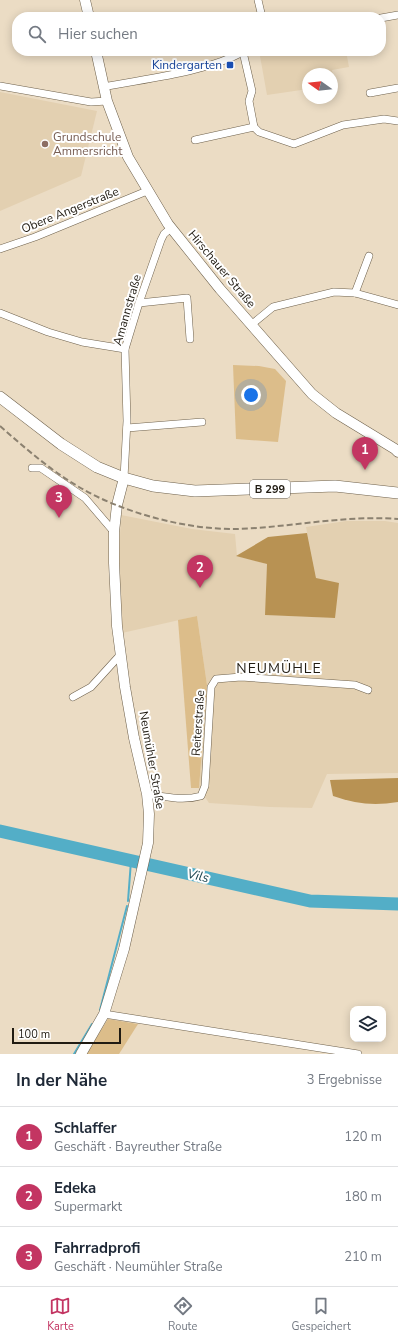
<!DOCTYPE html>
<html lang="de">
<meta charset="utf-8">
<style>
body{margin:0;font-family:"Nunito Sans",sans-serif;background:#f2f2f3;color:#1f2937}
.controls{position:absolute;right:12px;bottom:12px;display:grid;overflow:hidden;border-radius:8px;box-shadow:0 2px 10px #0003}
.controls button{width:36px;height:36px;display:grid;place-items:center;padding:0;border:0;border-bottom:1px solid #e0e1e3;background:#fff;color:#1f2937;font:20px sans-serif}
.compass{position:absolute;left:302px;top:68px;width:36px;height:36px;border-radius:50%;background:#fff;box-shadow:0 2px 10px #0003;rotate:285deg}
.scale{position:absolute;left:12px;bottom:10px;width:109px;box-sizing:border-box;padding-left:4px;border:2px solid #201b12;border-top:0;font-size:11px;line-height:14px;white-space:nowrap;color:#201b12;-webkit-text-stroke:3px #fff;paint-order:stroke}
.you{position:absolute;left:251px;top:395px;width:14px;height:14px;margin:-10px;border:3px solid #fff;border-radius:50%;background:#1a73e8;box-shadow:0 0 0 6px #1a73e833}
.badge{display:grid;place-items:center;width:26px;height:26px;border-radius:50%;background:#c33562;color:#fff;font-size:13px;font-weight:700}
.pin{position:absolute;translate:-50% -33px;filter:drop-shadow(0 1px 2px #0008)}
.pin::after{content:'';position:absolute;top:21px;width:14px;height:12px;background:inherit;clip-path:polygon(0 0,100% 0,50% 100%)}
.list{margin:0;padding:0;list-style:none}
h2{display:flex;justify-content:space-between;align-items:center;height:52px;margin:0;padding:0 16px;font-size:17px}
h2 small{font-size:13px;font-weight:400;color:#747a83}
.list li{display:grid;grid-template-columns:26px 1fr auto;gap:12px;align-items:center;box-sizing:border-box;height:60px;padding:0 16px;border-top:1px solid #e0e1e3}
.list b{display:block;font-size:15px;white-space:nowrap}
.list p{margin:0;font-size:13px;white-space:nowrap;color:#747a83}
.list em{font-size:13px;font-style:normal;color:#747a83}
.icon{flex:none;width:22px;height:22px;fill:none;stroke:currentColor;stroke-width:2;stroke-linecap:round;stroke-linejoin:round}
.map{position:relative;flex:none;width:398px;height:1054px;overflow:hidden}
.search{position:absolute;background:#fff;box-shadow:0 2px 10px #0003;left:12px;right:12px;top:12px;height:44px;display:flex;align-items:center;gap:10px;box-sizing:border-box;padding:0 14px;border-radius:16px;color:#747a83;font-size:15px}
.sheet{height:232px;background:#fff}
nav{display:flex;justify-content:space-around;align-items:center;box-sizing:border-box;height:56px;border-top:1px solid #e0e1e3;background:#fff;font-size:11px;color:#747a83}
nav a{display:grid;justify-items:center;gap:2px}
nav .on{color:#c33562}
.map>svg:first-child{display:block}
.built{fill:#e3d0b1}
.green{fill:#dcbd8a}
.forest{fill:#b89253}
.lines{fill:none;stroke-linecap:round;stroke-linejoin:round}
.stream{stroke:#53aec7;stroke-width:2}
.river{stroke:#53aec7;stroke-width:13}
.street-casing{stroke:#6e614c;stroke-width:8}
.secondary-casing{stroke:#6e614c;stroke-width:11}
.primary-casing{stroke:#6e614c;stroke-width:12}
.street{stroke:#fff;stroke-width:7}
.secondary{stroke:#fff;stroke-width:10}
.primary{stroke:#fff;stroke-width:11}
.rail{stroke:#8b8170;stroke-width:2;stroke-dasharray:6 3;stroke-linecap:butt}
.transit-dot{fill:#1a4fb4;stroke:#fff;stroke-width:1.5}
.education-dot{fill:#8d6e63;stroke:#fff;stroke-width:1.5}
.labels{text-anchor:middle;dominant-baseline:central;stroke-width:4;stroke-linejoin:round;paint-order:stroke}
.shield{fill:#fff;stroke:#635f59;stroke-width:1}
.shield-label{font-size:11px;font-weight:bold;fill:#201b12}
.transit-label{font-size:12px;fill:#164399;stroke:#fff;text-anchor:end}
.education-label{font-size:12px;fill:#785e54;stroke:#fff;text-anchor:start}
.street-label{font-size:12px;fill:#201b12;stroke:#fff}
.water-label{font-size:13px;font-style:italic;fill:#1b444f;stroke:#fff}
.quarter-label{font-size:14px;letter-spacing:1px;fill:#201b12;stroke:#fff}
</style>
<div class="map">
<svg width="398" height="1054" viewBox="0 0 398 1054">
<rect width="100%" height="100%" fill="#ebdcc4"/>
<!-- built -->
<g class="built">
<path d="M 264,51 L 346,51 L 349,67 L 332,70 L 335,85 L 332,85 L 332,74 L 308,74 L 308,89 L 267,95 L 260,56 Z"/>
<path d="M 0,92 L 97,111 L 81,176 L 0,211 Z"/>
<path d="M 121,515 L 192,529 L 235,534 L 237,556 L 267,564 L 266,615 L 335,618 L 316,578 L 306,527 L 346,521 L 385,521 L 398,523 L 398,773 L 327,774 L 312,808 L 270,807 L 209,803 L 199,788 L 207,685 L 197,616 L 122,633 L 119,557 Z"/>
</g>
<!-- green -->
<g class="green">
<path d="M 233,365 L 259,366 L 275,369 L 286,381 L 278,442 L 236,439 Z"/>
<path d="M 197,616 L 207,685 L 199,788 L 191,788 L 178,620 Z"/>
<path d="M 108,1019 L 138,1024 L 119,1054 L 86,1054 Z"/>
</g>
<!-- forest -->
<g class="forest">
<path d="M 307,533 L 316,578 L 339,583 L 335,618 L 265,615 L 267,564 L 236,556 L 268,537 Z"/>
<path d="M 398,778 L 398,802 C 374,806 356,804 333,796 L 330,780 Z"/>
</g>
<g class="lines">
<!-- stream -->
<g class="stream">
<path d="M 128,901 L 131,861"/>
<path d="M 100,1010 L 127,906"/>
<path d="M 74,1054 L 92,1024"/>
</g>
<!-- river -->
<path class="river" d="M 0,831 L 310,901 L 398,904"/>
<!-- street casing -->
<g class="street-casing">
<g id="street">
<path d="M 258,0 L 262,17"/>
<path d="M 381,18 L 398,15"/>
<path d="M 243,52 L 252,91 L 249,101 L 254,127 L 259,132 L 294,144 L 343,125 L 384,119 L 398,121"/>
<path d="M 0,86 L 91,102 L 107,101"/>
<path d="M 103,87 C 149,78 204,73 245,51"/>
<path d="M 370,93 L 398,88"/>
<path d="M 195,140 L 254,127"/>
<path d="M 0,249 L 35,237 L 147,191"/>
<path d="M 355,293 L 369,256"/>
<path d="M 139,303 L 187,298 L 190,339"/>
<path d="M 0,313 L 48,332 L 82,342 L 125,349"/>
<path d="M 251,325 L 273,307 L 334,292 L 355,293 L 398,305"/>
<path d="M 127,428 L 202,422"/>
<path d="M 32,468 L 41,468 L 85,498 L 114,532"/>
<path d="M 124,478 L 127,421 L 125,349 L 139,303 L 161,240 L 164,234 L 171,228"/>
<path d="M 73,697 L 91,687 L 121,654"/>
<path d="M 147,794 C 166,797 183,801 201,796 L 205,786 L 211,687 L 216,679 L 241,677 L 355,685 L 368,690"/>
<path d="M 104,1014 L 358,1054"/>
</g>
</g>
<!-- secondary casing -->
<g class="secondary-casing">
<g id="secondary">
<path d="M 85,0 L 89,17"/>
<path d="M 96,51 L 107,101 L 128,157 L 168,224 L 220,289 L 312,394 L 336,413 L 395,449 L 398,452"/>
<path d="M 81,1054 L 104,1014 L 124,949 L 148,843 L 149,814 L 147,794 L 134,738 L 125,687 L 117,626 L 114,563 L 114,532 L 117,505 L 124,478"/>
</g>
</g>
<!-- primary casing -->
<g class="primary-casing">
<path id="primary" d="M 0,397 L 61,444 L 97,467 L 124,478 L 153,486 L 195,491 L 335,486 L 398,493"/>
</g>
<!-- street -->
<use href="#street" class="street"/>
<!-- secondary -->
<use href="#secondary" class="secondary"/>
<!-- primary -->
<use href="#primary" class="primary"/>
<!-- rail -->
<path class="rail" d="M 0,426 C 25,448 50,470 79,487 C 123,513 187,530 238,529 C 292,527 344,515 398,519"/>
</g>
<!-- markers -->
<rect class="transit-dot" x="226" y="61" width="8" height="8" rx="2"/>
<circle class="education-dot" cx="45" cy="144" r="4"/>
<g class="labels">
<!-- shield labels -->
<rect class="shield" x="250" y="480" width="40" height="18" rx="3"/>
<g class="shield-label">
<text x="270" y="489">B 299</text>
</g>
<!-- transit labels -->
<g class="transit-label">
<text x="222" y="65">Kindergarten</text>
</g>
<!-- education labels -->
<g class="education-label">
<text x="53" y="137">Grundschule<tspan x="53" dy="14">Ammersricht</tspan></text>
</g>
<!-- street labels -->
<g class="street-label">
<text transform="translate(70 210) rotate(-22)">Obere Angerstraße</text>
<text transform="translate(222 269) rotate(50)">Hirschauer Straße</text>
<text transform="translate(127 310) rotate(-74)">Amannstraße</text>
<text transform="translate(198 723) rotate(-86)">Reiterstraße</text>
<text transform="translate(152 760) rotate(80)">Neumühler Straße</text>
</g>
<!-- water labels -->
<g class="water-label">
<text transform="translate(198 876) rotate(13)">Vils</text>
</g>
<!-- quarter labels -->
<g class="quarter-label">
<text x="279" y="668">NEUMÜHLE</text>
</g>
</g>
</svg>
<div class="controls">
<button><svg class="icon" aria-label="layers" viewBox="0 0 24 24"><path d="M12 4l9 5-9 5-9-5zM3 14l9 5 9-5"/></svg></button>
</div>
<svg class="compass" viewBox="-18 -18 36 36"><path d="M0-13l5 13h-10z" fill="#e53935"/><path d="M0 13l5-13h-10z" fill="#747a83"/></svg>
<div class="scale">100 m</div>
<div class="you"></div>
<div class="pin badge" style="left:365px;top:470px">1</div>
<div class="pin badge" style="left:200px;top:588px">2</div>
<div class="pin badge" style="left:59px;top:518px">3</div>
<div class="search"><svg class="icon" aria-label="search" viewBox="0 0 24 24"><circle cx="10" cy="10" r="6"/><path d="M15 15l6 6"/></svg>Hier suchen</div>
</div>
<section class="sheet">
<h2>In der Nähe<small>3 Ergebnisse</small></h2>
<ul class="list">
<li><span class="badge">1</span><div><b>Schlaffer</b><p>Geschäft · Bayreuther Straße</p></div><em>120 m</em></li>
<li><span class="badge">2</span><div><b>Edeka</b><p>Supermarkt</p></div><em>180 m</em></li>
<li><span class="badge">3</span><div><b>Fahrradprofi</b><p>Geschäft · Neumühler Straße</p></div><em>210 m</em></li>
</ul>
</section>
<nav>
<a class="on"><svg class="icon" aria-label="map" viewBox="0 0 24 24"><path d="M3 6l6-2 6 2 6-2v14l-6 2-6-2-6 2zM9 4v14M15 6v14"/></svg>Karte</a>
<a><svg class="icon" aria-label="directions" viewBox="0 0 24 24"><path d="M12 3l9 9-9 9-9-9zM9 14v-3h6M13 9l2 2-2 2"/></svg>Route</a>
<a><svg class="icon" aria-label="saved" viewBox="0 0 24 24"><path d="M7 4h10v16l-5-4-5 4z"/></svg>Gespeichert</a>
</nav>
